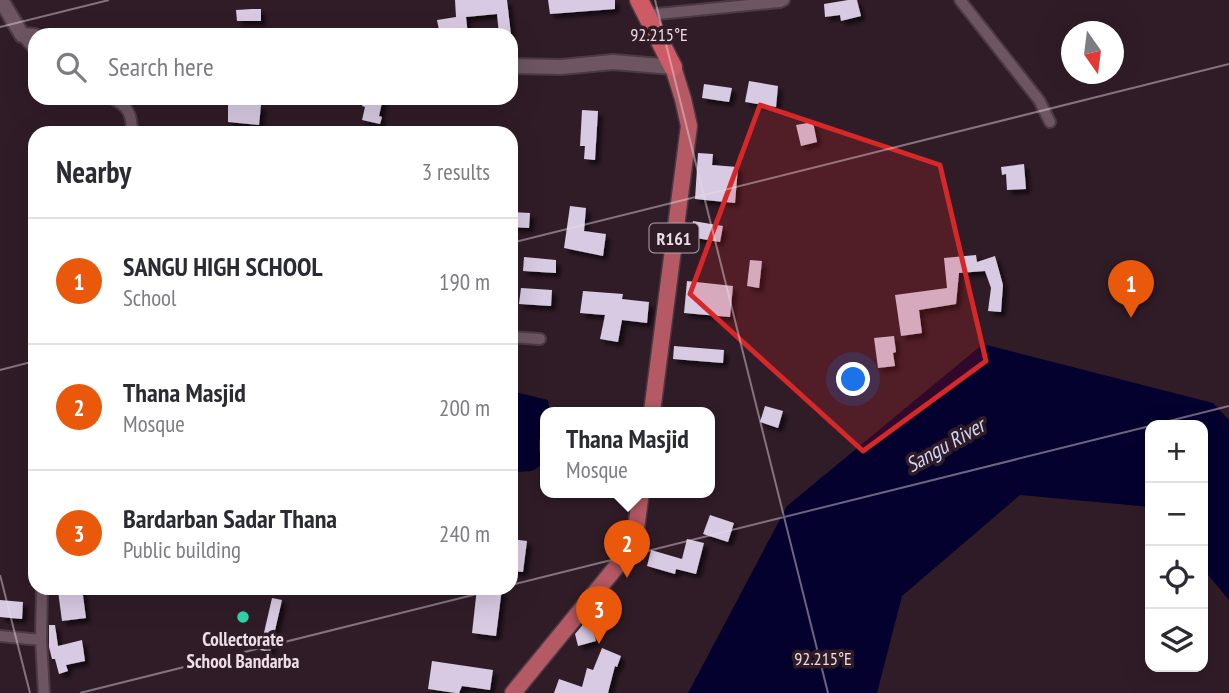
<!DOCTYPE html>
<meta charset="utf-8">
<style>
body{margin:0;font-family:"PT Sans Narrow",sans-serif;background:#f2f2f3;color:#2b2b33}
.controls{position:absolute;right:21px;bottom:21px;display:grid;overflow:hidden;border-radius:14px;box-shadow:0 7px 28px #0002}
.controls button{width:63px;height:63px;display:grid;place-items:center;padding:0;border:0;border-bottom:2px solid #e1e1e2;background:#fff;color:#2b2b33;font:35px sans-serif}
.compass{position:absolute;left:1061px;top:21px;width:63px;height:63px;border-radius:50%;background:#fff;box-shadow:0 7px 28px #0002;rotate:166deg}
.you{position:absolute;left:854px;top:380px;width:24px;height:24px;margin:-18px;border:5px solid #fff;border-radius:50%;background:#1a73e8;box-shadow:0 0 0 10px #1a73e833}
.badge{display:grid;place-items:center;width:46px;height:46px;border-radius:50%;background:#ea580c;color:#fff;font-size:23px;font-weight:700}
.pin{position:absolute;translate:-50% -58px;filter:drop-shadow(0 2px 4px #0008)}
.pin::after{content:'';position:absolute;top:37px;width:24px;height:21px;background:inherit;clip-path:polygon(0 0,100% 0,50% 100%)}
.popup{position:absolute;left:540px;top:407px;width:175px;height:91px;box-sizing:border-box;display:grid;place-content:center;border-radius:14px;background:#fff;filter:drop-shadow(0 2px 5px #0005);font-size:23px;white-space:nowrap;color:#7c7c81}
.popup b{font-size:26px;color:#2b2b33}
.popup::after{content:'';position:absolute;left:50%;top:100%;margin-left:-14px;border:14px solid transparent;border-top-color:#fff}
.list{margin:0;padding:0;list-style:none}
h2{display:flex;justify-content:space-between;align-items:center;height:91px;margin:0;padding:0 28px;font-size:30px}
h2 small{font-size:23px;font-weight:400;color:#7c7c81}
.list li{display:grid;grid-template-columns:46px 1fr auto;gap:21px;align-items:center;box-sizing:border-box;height:126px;padding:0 28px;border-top:2px solid #e1e1e2}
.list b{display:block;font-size:26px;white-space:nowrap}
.list p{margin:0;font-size:23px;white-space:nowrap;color:#7c7c81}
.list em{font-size:23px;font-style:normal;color:#7c7c81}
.icon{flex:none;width:38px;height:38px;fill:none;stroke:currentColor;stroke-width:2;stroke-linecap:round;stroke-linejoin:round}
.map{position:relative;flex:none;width:1229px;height:693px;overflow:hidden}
.search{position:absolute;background:#fff;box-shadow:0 7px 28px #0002;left:28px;top:28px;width:490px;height:77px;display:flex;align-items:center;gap:18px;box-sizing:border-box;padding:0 24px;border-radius:21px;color:#7c7c81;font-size:26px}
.panel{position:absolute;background:#fff;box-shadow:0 7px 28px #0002;left:28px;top:126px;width:490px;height:469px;border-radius:21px}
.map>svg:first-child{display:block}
.water{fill:#05012e}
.building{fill:#d7cae2;filter:url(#shadow)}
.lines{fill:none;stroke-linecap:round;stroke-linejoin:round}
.minor-casing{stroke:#4a3a43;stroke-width:14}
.secondary-casing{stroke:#4a3a43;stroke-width:18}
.primary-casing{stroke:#4a3a43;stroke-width:19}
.trunk-casing{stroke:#4a3a43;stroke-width:21}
.minor{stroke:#6d5562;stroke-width:10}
.secondary{stroke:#6d5562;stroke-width:14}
.primary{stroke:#b55964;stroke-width:16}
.trunk{stroke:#cd5a64;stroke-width:18}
.marked{fill:#d62828;fill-opacity:0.2;stroke:#d62828;stroke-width:5;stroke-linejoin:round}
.ticks{fill:none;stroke:#ecdee5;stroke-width:2;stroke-opacity:0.45}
.poi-dot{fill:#30d4aa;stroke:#301c27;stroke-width:2.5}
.labels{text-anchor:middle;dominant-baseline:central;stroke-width:7;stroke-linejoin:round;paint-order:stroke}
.shield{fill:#301c27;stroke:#b4a4ac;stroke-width:2}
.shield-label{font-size:18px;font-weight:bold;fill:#ecdee5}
.poi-label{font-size:19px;font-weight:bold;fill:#ecdee5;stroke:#301c27}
.water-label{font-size:21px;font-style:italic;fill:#cdd5f6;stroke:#301c27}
.ticks-label{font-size:18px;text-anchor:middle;fill:#ecdee5;stroke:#301c27;stroke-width:7;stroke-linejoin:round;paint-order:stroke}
</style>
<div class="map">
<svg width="1229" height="693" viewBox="0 0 1229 693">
<defs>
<filter id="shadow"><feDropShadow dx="4.5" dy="4.5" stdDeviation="2" flood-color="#0009"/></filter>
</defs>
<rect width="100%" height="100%" fill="#301c27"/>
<!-- water -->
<g class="water">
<path d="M 983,344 L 1213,403 L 1229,420 L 1229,600 L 1203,569 L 1203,425 L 1150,425 L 1150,507 L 1020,495 L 902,596 L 877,693 L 688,693 L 787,506 Z"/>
<path d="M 511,391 L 548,400 L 550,412 L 545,412 L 545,431 L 539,440 L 539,451 L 543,464 L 532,471 L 514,472 L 511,469 Z"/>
</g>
<!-- building -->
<g class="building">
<path d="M 455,0 L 507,0 L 511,35 L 499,35 L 497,14 L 466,17 L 468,35 L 440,35 L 437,20 L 456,17 Z"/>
<path d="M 548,0 L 615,0 L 615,9 L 550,14 Z"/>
<path d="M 848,0 L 857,0 L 861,16 L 841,21 L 840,15 L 825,17 L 824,4 Z"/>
<path d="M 252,9 L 261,9 L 261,21 L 237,21 L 236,10 Z"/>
<path d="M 749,81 L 778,86 L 776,107 L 745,102 Z"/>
<path d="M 704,84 L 732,88 L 729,102 L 702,98 Z"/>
<path d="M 364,98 L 383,98 L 379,116 L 382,117 L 380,124 L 362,120 L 365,107 L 362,106 Z"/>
<path d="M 228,105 L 261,105 L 259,125 L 228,122 Z"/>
<path d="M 582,110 L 598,111 L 595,160 L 584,159 L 585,146 L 580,146 Z"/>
<path d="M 813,122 L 817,142 L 801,146 L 796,125 Z"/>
<path d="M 698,153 L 713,154 L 712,165 L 738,167 L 735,203 L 695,199 Z"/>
<path d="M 1024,164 L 1026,189 L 1007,190 L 1006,174 L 1002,175 L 1001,167 Z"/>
<path d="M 570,206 L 586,208 L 584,231 L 606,234 L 603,256 L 564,248 Z"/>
<path d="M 512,212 L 530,213 L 529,228 L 511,227 Z"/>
<path d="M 693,221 L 723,226 L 720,242 L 690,237 Z"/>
<path d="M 976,255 L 977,262 L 995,256 L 1003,285 L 1001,312 L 988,311 L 991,288 L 985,271 L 959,273 L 956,304 L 919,310 L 922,333 L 901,336 L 895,295 L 947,288 L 944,258 Z"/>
<path d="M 524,257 L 556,260 L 556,273 L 523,271 Z"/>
<path d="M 750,260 L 762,261 L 759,288 L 747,286 Z"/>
<path d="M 687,281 L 733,286 L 730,317 L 684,313 Z"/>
<path d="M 521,288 L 552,290 L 551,306 L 519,304 Z"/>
<path d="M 583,291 L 623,294 L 622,299 L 649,302 L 647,323 L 622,320 L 618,342 L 600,339 L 605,315 L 580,313 Z"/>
<path d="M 894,336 L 896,352 L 893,353 L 895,366 L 878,368 L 874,338 Z"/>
<path d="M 674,346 L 724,350 L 723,363 L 673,359 Z"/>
<path d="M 765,406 L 783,411 L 778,428 L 760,422 Z"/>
<path d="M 710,515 L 734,523 L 728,542 L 703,534 Z"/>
<path d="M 511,539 L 527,541 L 523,572 L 511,571 Z"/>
<path d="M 687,539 L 704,543 L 696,574 L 676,569 L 675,574 L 647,566 L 651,550 L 682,559 Z"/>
<path d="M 82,588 L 86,618 L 62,621 L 58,591 Z"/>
<path d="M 477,588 L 502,588 L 496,636 L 472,633 Z"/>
<path d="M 272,598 L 282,600 L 270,652 L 260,650 Z"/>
<path d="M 0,600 L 23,602 L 22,619 L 0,617 Z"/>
<path d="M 590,620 L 596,641 L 578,646 L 575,634 L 585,622 Z"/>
<path d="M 49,625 L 55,625 L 58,646 L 82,640 L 85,661 L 66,665 L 68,671 L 59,674 L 55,659 L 52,659 L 49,647 Z"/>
<path d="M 602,648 L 621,656 L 617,667 L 615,666 L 608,693 L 554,693 L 559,679 L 582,687 L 587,668 L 593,670 Z"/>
<path d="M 432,661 L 493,670 L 490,690 L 462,686 L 459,693 L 456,693 L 428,689 Z"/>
</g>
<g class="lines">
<!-- minor casing -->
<g class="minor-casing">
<g id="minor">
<path d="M 960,0 L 1039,100 L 1050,122"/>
<path d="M 647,15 L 780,2 L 784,0"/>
<path d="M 22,35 L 35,50"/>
<path d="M 111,98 C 129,106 132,115 132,133"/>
<path d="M 511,337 L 540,339"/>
<path d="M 42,588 L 41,640 L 44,693"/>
<path d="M 0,636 L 41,640"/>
</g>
</g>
<!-- secondary casing -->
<g class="secondary-casing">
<g id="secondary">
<path d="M 1,0 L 22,35 L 35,36"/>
<path d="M 511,66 L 561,67 L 613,62 L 673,67"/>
</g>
</g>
<!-- primary casing -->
<g class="primary-casing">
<g id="primary">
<path d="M 652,412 L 689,126 L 683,99 L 673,67"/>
<path d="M 513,693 L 626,555 L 635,536 L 641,492"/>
</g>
</g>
<!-- trunk casing -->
<g class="trunk-casing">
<path id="trunk" d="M 639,0 L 673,67"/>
</g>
<!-- minor -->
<use href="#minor" class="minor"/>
<!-- secondary -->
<use href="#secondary" class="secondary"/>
<!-- primary -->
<use href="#primary" class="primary"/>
<!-- trunk -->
<use href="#trunk" class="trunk"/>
</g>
<!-- marked area -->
<path class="marked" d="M 760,105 L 940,165 L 986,361 L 863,451 L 690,294 Z"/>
<!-- ticks -->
<path class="ticks" d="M 655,0 L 828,693M 0,27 L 109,0M 511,243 L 1229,64M 0,370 L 35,361M 1153,425 L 1229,406M 0,575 L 30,693M 511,585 L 1150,426M 80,693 L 501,588"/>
<!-- markers -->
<circle class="poi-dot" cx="243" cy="617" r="7"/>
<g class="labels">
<!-- shield labels -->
<rect class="shield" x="649.5" y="223.5" width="49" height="29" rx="5"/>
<g class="shield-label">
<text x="674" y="238">R161</text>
</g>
<!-- poi labels -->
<g class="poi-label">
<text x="243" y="639">Collectorate<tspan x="243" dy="22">School Bandarba</tspan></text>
</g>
<!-- water labels -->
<g class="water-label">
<text transform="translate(945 445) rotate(-30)">Sangu River</text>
</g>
</g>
<g class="ticks-label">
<text x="659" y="41">92.215°E</text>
<text x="823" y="665">92.215°E</text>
</g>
</svg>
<div class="controls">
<button>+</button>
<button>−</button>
<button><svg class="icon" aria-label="locate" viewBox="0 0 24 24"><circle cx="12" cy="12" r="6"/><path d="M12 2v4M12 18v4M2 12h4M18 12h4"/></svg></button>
<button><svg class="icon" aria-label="layers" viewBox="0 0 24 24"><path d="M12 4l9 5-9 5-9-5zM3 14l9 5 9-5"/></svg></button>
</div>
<svg class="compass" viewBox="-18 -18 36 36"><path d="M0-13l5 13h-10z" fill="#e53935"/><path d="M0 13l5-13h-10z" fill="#7c7c81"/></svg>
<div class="you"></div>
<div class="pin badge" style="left:1131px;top:318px">1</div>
<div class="pin badge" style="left:627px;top:578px">2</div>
<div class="popup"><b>Thana Masjid</b>Mosque</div>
<div class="pin badge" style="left:599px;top:644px">3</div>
<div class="search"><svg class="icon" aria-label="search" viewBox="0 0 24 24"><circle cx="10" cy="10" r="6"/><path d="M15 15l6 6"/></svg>Search here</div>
<section class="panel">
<h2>Nearby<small>3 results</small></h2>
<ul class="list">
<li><span class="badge">1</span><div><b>SANGU HIGH SCHOOL</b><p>School</p></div><em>190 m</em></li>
<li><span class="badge">2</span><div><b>Thana Masjid</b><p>Mosque</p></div><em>200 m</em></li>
<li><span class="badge">3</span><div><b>Bardarban Sadar Thana</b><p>Public building</p></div><em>240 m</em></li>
</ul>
</section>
</div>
